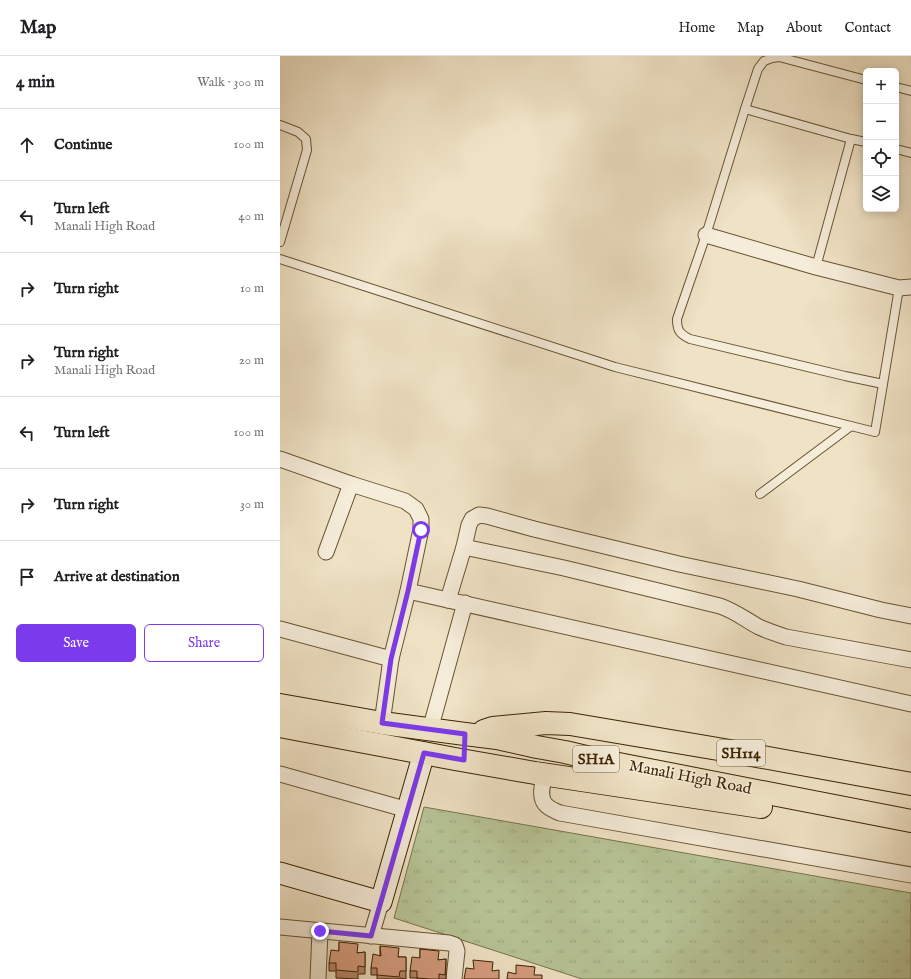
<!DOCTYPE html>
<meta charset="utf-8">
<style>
body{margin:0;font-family:"IM FELL English",serif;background:#f6f6f6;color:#202124}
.controls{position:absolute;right:12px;top:12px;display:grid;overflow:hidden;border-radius:6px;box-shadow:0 2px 10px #0003}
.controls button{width:36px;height:36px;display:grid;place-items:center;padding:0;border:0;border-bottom:1px solid #e0e0e0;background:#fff;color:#202124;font:20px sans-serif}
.stop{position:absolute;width:12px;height:12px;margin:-9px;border:3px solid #7c3aed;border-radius:50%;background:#fff}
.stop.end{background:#7c3aed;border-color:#fff;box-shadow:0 1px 4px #0008}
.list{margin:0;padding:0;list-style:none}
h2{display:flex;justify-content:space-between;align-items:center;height:52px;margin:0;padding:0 16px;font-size:17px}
h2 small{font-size:13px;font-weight:400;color:#757577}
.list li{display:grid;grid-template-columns:26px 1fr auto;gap:12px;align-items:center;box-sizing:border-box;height:72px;padding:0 16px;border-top:1px solid #e0e0e0}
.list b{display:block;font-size:15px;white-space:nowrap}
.list p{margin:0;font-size:13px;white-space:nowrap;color:#757577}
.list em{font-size:13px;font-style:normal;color:#757577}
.actions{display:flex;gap:8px;padding:12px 16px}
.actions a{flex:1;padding:9px 0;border:1px solid #7c3aed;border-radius:6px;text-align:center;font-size:14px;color:#7c3aed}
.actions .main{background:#7c3aed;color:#fff}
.icon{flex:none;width:22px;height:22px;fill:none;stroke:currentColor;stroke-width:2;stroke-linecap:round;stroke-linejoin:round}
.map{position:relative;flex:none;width:631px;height:923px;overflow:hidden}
header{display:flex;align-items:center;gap:24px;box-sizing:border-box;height:56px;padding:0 20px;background:#fff;border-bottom:1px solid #e0e0e0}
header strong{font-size:19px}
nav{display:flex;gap:22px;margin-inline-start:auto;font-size:14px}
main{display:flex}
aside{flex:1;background:#fff}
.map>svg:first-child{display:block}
.grass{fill:url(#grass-tufts);stroke:#7a744c}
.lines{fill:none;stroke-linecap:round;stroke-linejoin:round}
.lane-casing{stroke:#695433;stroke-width:10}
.street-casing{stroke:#695433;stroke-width:17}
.secondary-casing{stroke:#3c2402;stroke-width:23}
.primary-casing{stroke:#3c2402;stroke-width:24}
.lane{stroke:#f5ecd9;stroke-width:8}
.street{stroke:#f5ecd9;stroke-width:15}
.secondary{stroke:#f5ecd9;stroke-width:21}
.primary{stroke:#efe2c5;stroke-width:22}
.wall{fill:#b8876e;stroke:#3c2402}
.building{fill:#d69d80;stroke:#3c2402}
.route{stroke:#7c3aed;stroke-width:5}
.labels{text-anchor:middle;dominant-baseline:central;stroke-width:3;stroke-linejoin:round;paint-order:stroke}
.shield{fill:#f5ecd9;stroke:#746042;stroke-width:1}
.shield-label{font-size:15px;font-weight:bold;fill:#3c2402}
.street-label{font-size:16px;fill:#3c2402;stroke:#f5ecd9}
</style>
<header>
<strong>Map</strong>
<nav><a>Home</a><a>Map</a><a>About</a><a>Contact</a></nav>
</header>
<main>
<aside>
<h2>4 min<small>Walk · 300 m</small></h2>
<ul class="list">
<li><svg class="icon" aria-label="ahead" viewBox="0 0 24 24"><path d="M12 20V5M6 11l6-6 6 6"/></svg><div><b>Continue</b></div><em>100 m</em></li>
<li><svg class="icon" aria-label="left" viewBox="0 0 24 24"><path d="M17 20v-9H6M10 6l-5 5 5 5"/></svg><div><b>Turn left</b><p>Manali High Road</p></div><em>40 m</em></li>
<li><svg class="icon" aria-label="right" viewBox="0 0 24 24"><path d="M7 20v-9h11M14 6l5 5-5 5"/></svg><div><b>Turn right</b></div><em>10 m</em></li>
<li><svg class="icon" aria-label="right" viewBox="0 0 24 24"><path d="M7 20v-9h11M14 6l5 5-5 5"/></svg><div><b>Turn right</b><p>Manali High Road</p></div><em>20 m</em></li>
<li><svg class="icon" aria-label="left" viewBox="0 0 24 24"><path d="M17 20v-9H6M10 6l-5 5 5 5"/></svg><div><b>Turn left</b></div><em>100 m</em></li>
<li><svg class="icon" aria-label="right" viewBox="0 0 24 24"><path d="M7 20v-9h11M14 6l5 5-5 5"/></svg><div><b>Turn right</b></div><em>30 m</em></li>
<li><svg class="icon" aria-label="arrive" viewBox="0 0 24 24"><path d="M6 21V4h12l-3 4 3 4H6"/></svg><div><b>Arrive at destination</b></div></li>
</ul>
<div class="actions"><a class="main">Save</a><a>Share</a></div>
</aside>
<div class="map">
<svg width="631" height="923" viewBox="0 0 631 923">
<defs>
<pattern id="grass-tufts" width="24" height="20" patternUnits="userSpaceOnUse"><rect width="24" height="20" fill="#b7c496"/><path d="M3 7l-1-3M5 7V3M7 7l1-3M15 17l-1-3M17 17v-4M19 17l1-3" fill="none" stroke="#9ea880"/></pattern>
</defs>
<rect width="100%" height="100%" fill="#efe2c5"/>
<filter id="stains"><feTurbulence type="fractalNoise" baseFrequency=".005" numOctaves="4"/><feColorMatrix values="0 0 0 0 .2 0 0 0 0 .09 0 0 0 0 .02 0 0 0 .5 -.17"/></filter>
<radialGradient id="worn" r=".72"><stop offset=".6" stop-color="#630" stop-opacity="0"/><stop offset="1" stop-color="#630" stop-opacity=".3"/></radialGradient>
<!-- grass -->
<path class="grass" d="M 144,751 L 631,837 L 631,923 L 302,923 L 114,862 Z"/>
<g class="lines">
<!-- lane casing -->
<g class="lane-casing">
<g id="lane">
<path d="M 586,24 L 499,1 L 492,2 L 484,5 L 478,13 L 465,53 L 426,179 L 397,263 C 397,275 400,278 410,283 L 565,320 L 603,328 L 619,232"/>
<path d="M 616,31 L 631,35"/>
<path d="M 465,53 L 571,83 L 536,211"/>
<path d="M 0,69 L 18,76 L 26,83 L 27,94 L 0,186"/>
<path d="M 571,83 L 586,86"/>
<path d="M 616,93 L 631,97"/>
<path d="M 0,203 L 335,311 L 595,376 L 603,328"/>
<path d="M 480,438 L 571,370"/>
</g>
</g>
<!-- street casing -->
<g class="street-casing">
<g id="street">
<path d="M 426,179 L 536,211 L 619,232 L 631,231"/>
<path d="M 0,403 L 71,428 L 125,445 L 136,453 L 141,463 L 141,473 L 128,535 L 111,603 L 102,667"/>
<path d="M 184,491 L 284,512 L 440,550 C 455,555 466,564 479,571 C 488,575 497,578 506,581 L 631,604"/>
<path d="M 46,496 L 71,428"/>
<path d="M 128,535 L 631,648"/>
<path d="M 168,544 L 184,491 L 189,469 L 192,463 L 199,459 L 207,460 L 254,473 L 399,508 L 518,533 L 601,554 L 631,560"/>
<path d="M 0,573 L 111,603"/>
<path d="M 150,674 L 185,547"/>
<path d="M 265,717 C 263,727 258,741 266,749 C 269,752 275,755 280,757 L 631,819"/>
<path d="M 0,718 L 128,754"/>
<path d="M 0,871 L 169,887 L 175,889 L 177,895 L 174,923"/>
<path d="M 91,880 L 101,846"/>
<path d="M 38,923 L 40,875"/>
</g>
</g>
<!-- secondary casing -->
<g class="secondary-casing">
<path id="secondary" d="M 0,817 L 101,846 L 144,697"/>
</g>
<!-- primary casing -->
<g class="primary-casing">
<g id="primary">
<path d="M 0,649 L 102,667 L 185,678 L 217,682 L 257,691 L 285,696 L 323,705 L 631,765"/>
<path d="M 0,670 L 175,703 L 255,717 L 481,751"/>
<path d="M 204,675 L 213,672 L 266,667 L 290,668 L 444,694 L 631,728"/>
</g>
</g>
<!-- lane -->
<use href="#lane" class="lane"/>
<!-- street -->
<use href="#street" class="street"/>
<!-- secondary -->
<use href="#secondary" class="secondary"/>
<!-- primary -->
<use href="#primary" class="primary"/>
</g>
<!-- wall -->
<g class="wall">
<path d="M 59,886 L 78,897 L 85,896 L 85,918 L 78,918 L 78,923 L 56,922 L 56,915 L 49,915 L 49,907 L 59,895 Z"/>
<path d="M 100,890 L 119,901 L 126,901 L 126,923 L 120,922 L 120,923 L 97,923 L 97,919 L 91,919 L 91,912 L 100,900 Z"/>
<path d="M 140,893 L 159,904 L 166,903 L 166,923 L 137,923 L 137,922 L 130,922 L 130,915 L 140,902 Z"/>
</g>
<!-- building -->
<g class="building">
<path d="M 59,886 L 78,888 L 77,897 L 85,896 L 85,911 L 78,910 L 78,916 L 56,914 L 56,907 L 49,907 L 51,894 L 59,895 Z"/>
<path d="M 100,890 L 119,892 L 118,901 L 126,901 L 126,915 L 120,915 L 119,921 L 97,919 L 97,912 L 91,912 L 93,898 L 101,900 Z"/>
<path d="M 140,893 L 159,895 L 158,904 L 166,903 L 165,919 L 159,918 L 159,923 L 150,923 L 137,922 L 137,915 L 130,915 L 132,901 L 140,902 Z"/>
<path d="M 193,904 L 213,906 L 212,915 L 219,914 L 219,923 L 184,923 L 186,912 L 194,913 Z"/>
<path d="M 236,909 L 255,911 L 254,919 L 262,919 L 262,923 L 227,923 L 228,916 L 236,918 Z"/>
</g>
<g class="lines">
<!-- route -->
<path class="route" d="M 40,875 L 91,880 L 144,697 L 184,704 L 185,678 L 102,667 L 111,603 L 128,535 L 141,474"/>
</g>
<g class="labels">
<!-- shield labels -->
<g class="shield">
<rect x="437" y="684" width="48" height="26" rx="3"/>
<rect x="293" y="690" width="46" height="26" rx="3"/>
</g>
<g class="shield-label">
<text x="461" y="697">SH114</text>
<text x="316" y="703">SH1A</text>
</g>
<!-- street labels -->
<g class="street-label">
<text transform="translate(410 722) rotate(11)">Manali High Road</text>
</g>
</g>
<rect width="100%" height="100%" filter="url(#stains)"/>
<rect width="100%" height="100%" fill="url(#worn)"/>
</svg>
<div class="controls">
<button>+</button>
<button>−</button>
<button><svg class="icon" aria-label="locate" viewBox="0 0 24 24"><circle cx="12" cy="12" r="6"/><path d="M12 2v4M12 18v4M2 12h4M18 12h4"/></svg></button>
<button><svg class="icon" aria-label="layers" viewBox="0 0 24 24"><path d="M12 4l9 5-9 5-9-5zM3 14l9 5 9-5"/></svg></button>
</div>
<div class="stop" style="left:141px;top:474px"></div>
<div class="stop end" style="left:40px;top:875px"></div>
</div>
</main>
